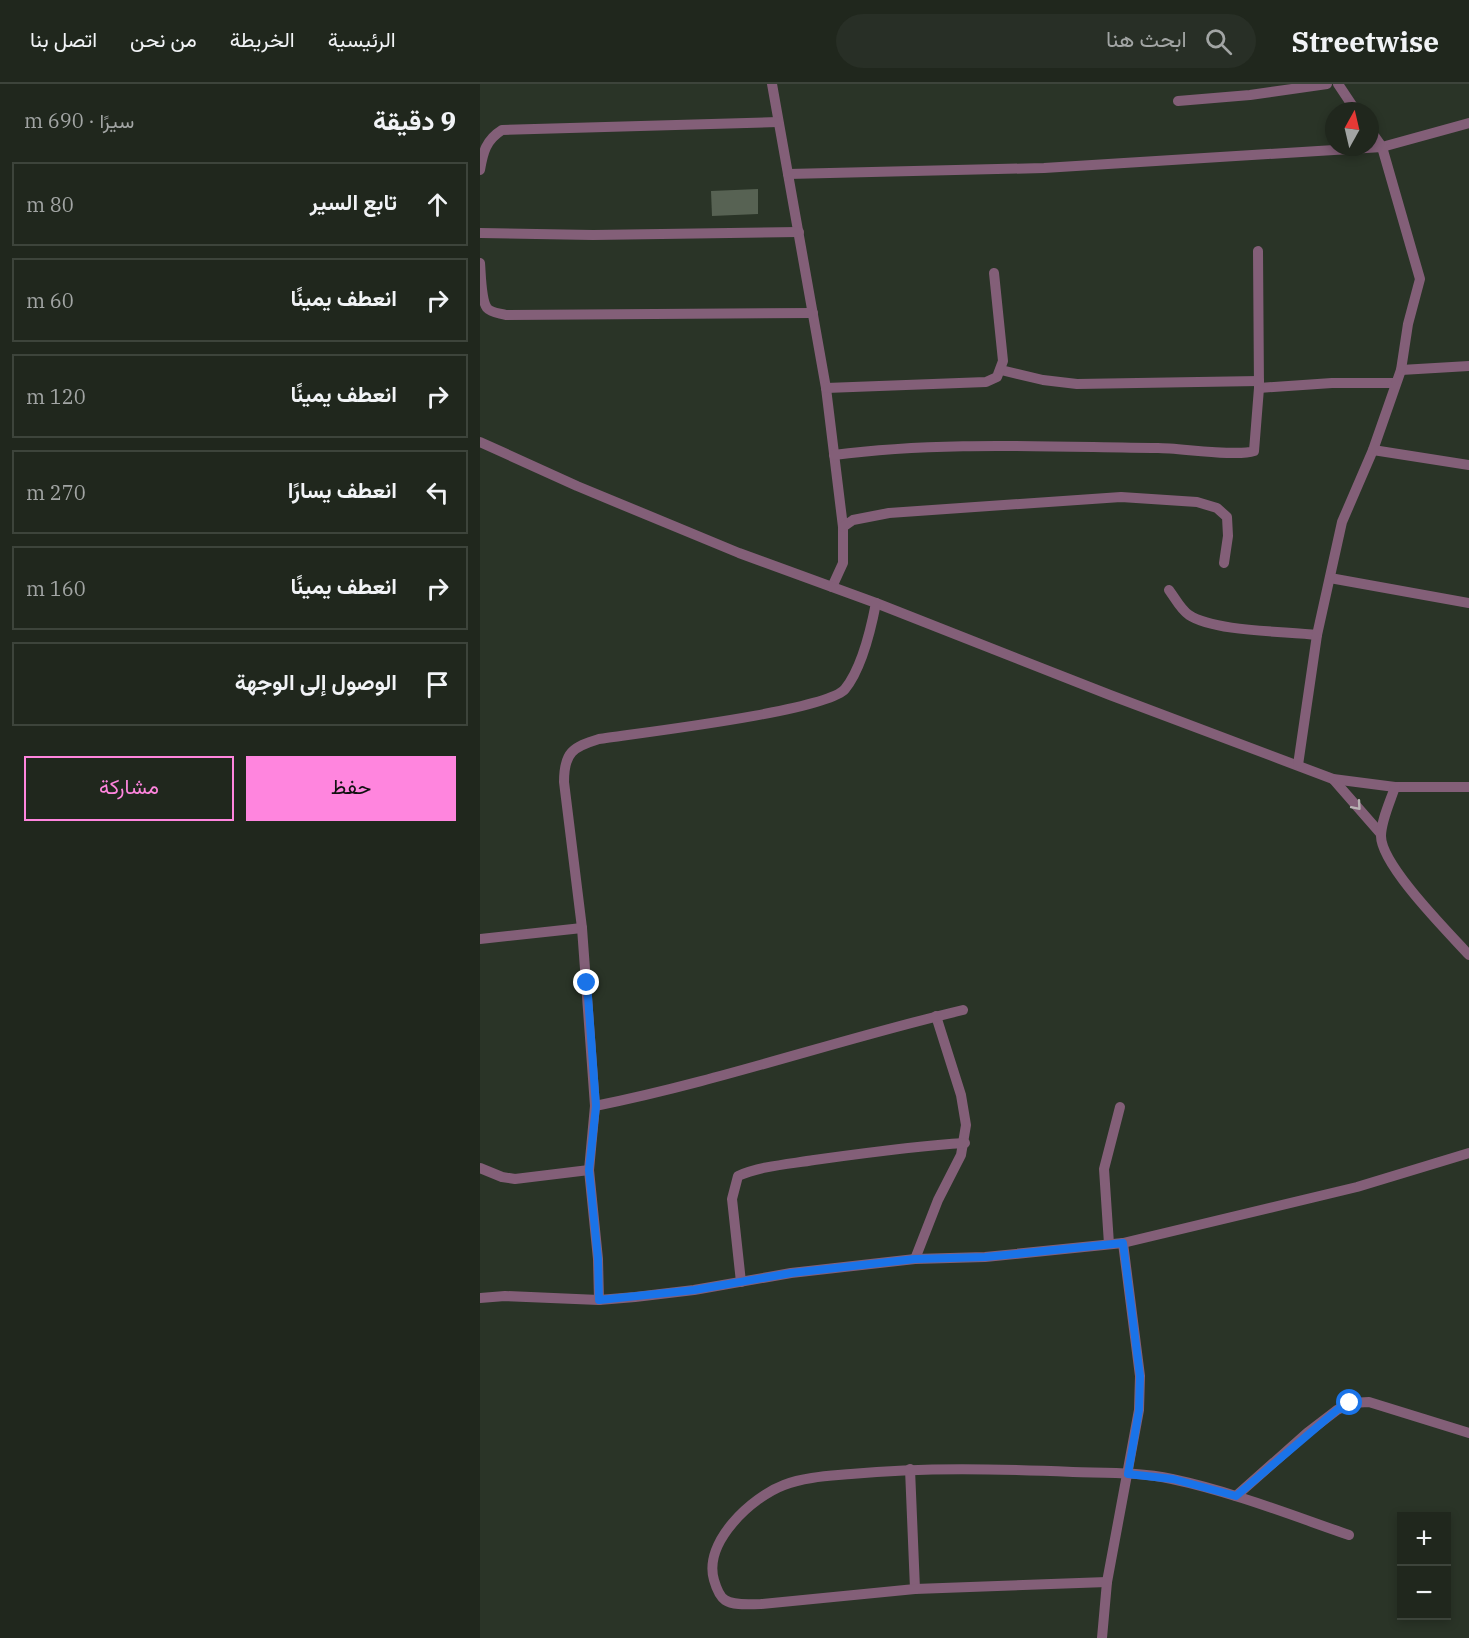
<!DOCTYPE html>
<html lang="ar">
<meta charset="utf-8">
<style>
body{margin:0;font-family:"IBM Plex Serif",Vazirmatn,serif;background:#282f26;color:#f1f3f6;direction:rtl}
.controls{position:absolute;right:18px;bottom:18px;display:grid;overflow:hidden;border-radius:0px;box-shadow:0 3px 9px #0003}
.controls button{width:54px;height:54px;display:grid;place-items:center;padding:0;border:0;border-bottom:2px solid #3d443b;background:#20271d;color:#f1f3f6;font:30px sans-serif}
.compass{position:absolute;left:845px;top:18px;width:54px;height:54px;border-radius:50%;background:#20271d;box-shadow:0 3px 9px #0003;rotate:8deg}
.stop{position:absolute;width:18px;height:18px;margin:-14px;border:4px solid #1a73e8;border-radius:50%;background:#fff}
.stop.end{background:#1a73e8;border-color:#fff;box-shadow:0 2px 6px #0008}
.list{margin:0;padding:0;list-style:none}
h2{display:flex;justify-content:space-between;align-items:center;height:78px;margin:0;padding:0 24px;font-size:26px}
h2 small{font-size:20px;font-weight:400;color:#a2a5a4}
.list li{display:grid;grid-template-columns:39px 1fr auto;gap:18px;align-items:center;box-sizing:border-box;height:84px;margin:0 12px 12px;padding:0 12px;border:2px solid #3d443b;border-radius:0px}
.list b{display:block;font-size:22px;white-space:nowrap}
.list em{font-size:20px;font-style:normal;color:#a2a5a4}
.actions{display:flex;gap:12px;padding:18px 24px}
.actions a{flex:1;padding:14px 0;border:2px solid #ff85de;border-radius:0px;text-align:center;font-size:21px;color:#ff85de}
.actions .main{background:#ff85de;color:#111}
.icon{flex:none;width:33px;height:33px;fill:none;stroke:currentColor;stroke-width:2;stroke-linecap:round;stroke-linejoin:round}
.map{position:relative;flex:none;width:989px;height:1554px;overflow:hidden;direction:ltr}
header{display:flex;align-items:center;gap:36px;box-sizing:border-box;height:84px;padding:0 30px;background:#20271d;border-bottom:2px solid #3d443b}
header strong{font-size:28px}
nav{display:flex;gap:33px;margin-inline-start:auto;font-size:21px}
.search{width:420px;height:54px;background:#282f26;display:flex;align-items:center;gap:15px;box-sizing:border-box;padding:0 21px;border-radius:33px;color:#a2a5a4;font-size:22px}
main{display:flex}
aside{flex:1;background:#20271d}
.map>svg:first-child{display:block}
.building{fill:#576253}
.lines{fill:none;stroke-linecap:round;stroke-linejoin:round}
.minor{stroke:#835f78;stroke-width:10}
.oneway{stroke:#b9b2b4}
.route{stroke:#1a73e8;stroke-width:8}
</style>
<header>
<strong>Streetwise</strong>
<div class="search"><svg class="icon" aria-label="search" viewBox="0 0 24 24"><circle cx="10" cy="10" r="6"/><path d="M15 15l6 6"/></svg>ابحث هنا</div>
<nav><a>الرئيسية</a><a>الخريطة</a><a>من نحن</a><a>اتصل بنا</a></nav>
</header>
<main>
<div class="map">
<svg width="989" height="1554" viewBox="0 0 989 1554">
<rect width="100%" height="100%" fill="#2a3427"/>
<!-- building -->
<path class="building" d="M 278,105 L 278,130 L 232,132 L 231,107 Z"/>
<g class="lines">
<!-- minor -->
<g class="minor">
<path d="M 292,0 L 346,304 L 363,443 L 363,479 L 352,503"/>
<path d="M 858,0 L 876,27"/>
<path d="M 698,17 L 770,11 L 847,0"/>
<path d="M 0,86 C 3,68 6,56 22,46 L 298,38"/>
<path d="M 308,90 L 564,84 L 902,63 L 989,39"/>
<path d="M 0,149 L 113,151 L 319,148"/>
<path d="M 0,179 C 1,190 1,216 7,224 C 11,229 20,229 26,231 L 333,229"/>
<path d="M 521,286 L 563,296 L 597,300 L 779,297"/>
<path d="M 921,286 L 989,282"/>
<path d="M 346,304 L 506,298 L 517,293 L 523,277 L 514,189"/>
<path d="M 779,304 L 852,299 L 915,299"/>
<path d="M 0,358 L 97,402 L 259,469 L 396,519 L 630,611 L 853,695 L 915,703 L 989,703"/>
<path d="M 893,366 L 989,381"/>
<path d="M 354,371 C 461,357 570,363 678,364 C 700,364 757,373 774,367 L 779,304 L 778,167"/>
<path d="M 363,443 L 373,436 L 409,429 L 641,413 L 717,418 L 737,424 L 747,433 L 748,452 L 744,479"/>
<path d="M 850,494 L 989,519"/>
<path d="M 689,506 C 695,514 701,526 709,531 C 735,548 804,547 837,551"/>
<path d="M 818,681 L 837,551 L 862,438 L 893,366 L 921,286 L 928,240 L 940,195 L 902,63 L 890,46"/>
<path d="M 853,695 L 901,750"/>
<path d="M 915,703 C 910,718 901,737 901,752 C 901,781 968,848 989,871"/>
<path d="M 0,855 L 102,844"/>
<path d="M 115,1022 L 102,844 L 84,698 C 84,668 93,663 119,655 C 158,649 347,627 365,605 C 382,584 391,545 396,519"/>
<path d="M 0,1084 L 22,1093 L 35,1095 L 109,1086"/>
<path d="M 629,1160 L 624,1085 L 640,1023"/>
<path d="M 435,1175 L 458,1116 L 481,1071 L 486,1041 L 481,1011 L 456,932"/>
<path d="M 261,1198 L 252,1115 L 258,1092 C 281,1082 310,1080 334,1076 C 385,1069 434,1062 485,1059"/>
<path d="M 0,1214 L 25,1212 L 119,1216 L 155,1213 L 214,1206 L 311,1189 L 435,1175 L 505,1173 L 643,1159 L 877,1103 L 989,1069"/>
<path d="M 119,1216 L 118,1175 L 109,1086 L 115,1022 C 240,997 360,955 483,926"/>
<path d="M 430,1385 L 435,1505"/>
<path d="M 756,1412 L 827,1349 L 857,1326 L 871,1319 L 889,1318 L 989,1349"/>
<path d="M 627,1498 L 435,1505 L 281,1520 C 270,1520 254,1522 245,1516 C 239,1512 236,1503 234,1496 C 223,1458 272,1413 304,1401 C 324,1393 349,1392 371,1390 C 445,1383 519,1385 593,1388 C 625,1389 660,1388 692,1395 C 753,1408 811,1431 869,1451"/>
<path d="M 622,1554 L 627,1498 L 659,1326 L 660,1292 L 643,1159"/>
</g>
</g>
<!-- one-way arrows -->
<defs><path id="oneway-chevron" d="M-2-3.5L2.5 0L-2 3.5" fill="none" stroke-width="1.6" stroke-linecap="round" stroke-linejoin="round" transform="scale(1.5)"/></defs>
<use class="oneway" href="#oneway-chevron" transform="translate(877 722) rotate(49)"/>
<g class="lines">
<!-- route -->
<path class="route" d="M 107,899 L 116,1022 L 109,1086 L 118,1175 L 119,1216 L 214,1206 L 311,1189 L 435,1175 L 505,1173 L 643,1159 L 660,1292 L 659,1326 L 648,1390 L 693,1395 L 756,1412 L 857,1326 L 870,1319"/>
</g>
</svg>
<div class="controls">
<button>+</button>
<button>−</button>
</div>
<svg class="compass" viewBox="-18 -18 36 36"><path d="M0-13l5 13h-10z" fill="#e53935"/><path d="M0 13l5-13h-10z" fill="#a2a5a4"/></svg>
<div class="stop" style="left:870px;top:1319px"></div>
<div class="stop end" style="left:107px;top:899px"></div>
</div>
<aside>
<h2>9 دقيقة<small>سيرًا · 690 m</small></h2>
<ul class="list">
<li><svg class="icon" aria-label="ahead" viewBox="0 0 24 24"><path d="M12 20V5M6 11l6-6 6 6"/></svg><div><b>تابع السير</b></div><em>80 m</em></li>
<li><svg class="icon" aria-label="right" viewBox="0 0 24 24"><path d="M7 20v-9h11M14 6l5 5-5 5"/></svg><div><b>انعطف يمينًا</b></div><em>60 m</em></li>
<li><svg class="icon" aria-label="right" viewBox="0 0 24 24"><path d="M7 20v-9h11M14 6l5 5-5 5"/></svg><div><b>انعطف يمينًا</b></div><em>120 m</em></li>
<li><svg class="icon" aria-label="left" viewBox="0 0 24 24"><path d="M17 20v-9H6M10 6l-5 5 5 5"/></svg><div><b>انعطف يسارًا</b></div><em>270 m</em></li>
<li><svg class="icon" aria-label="right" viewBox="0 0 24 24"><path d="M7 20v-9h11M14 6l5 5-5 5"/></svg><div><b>انعطف يمينًا</b></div><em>160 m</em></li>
<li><svg class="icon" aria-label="arrive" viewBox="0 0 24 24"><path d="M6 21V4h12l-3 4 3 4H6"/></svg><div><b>الوصول إلى الوجهة</b></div></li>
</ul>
<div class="actions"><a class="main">حفظ</a><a>مشاركة</a></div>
</aside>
</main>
